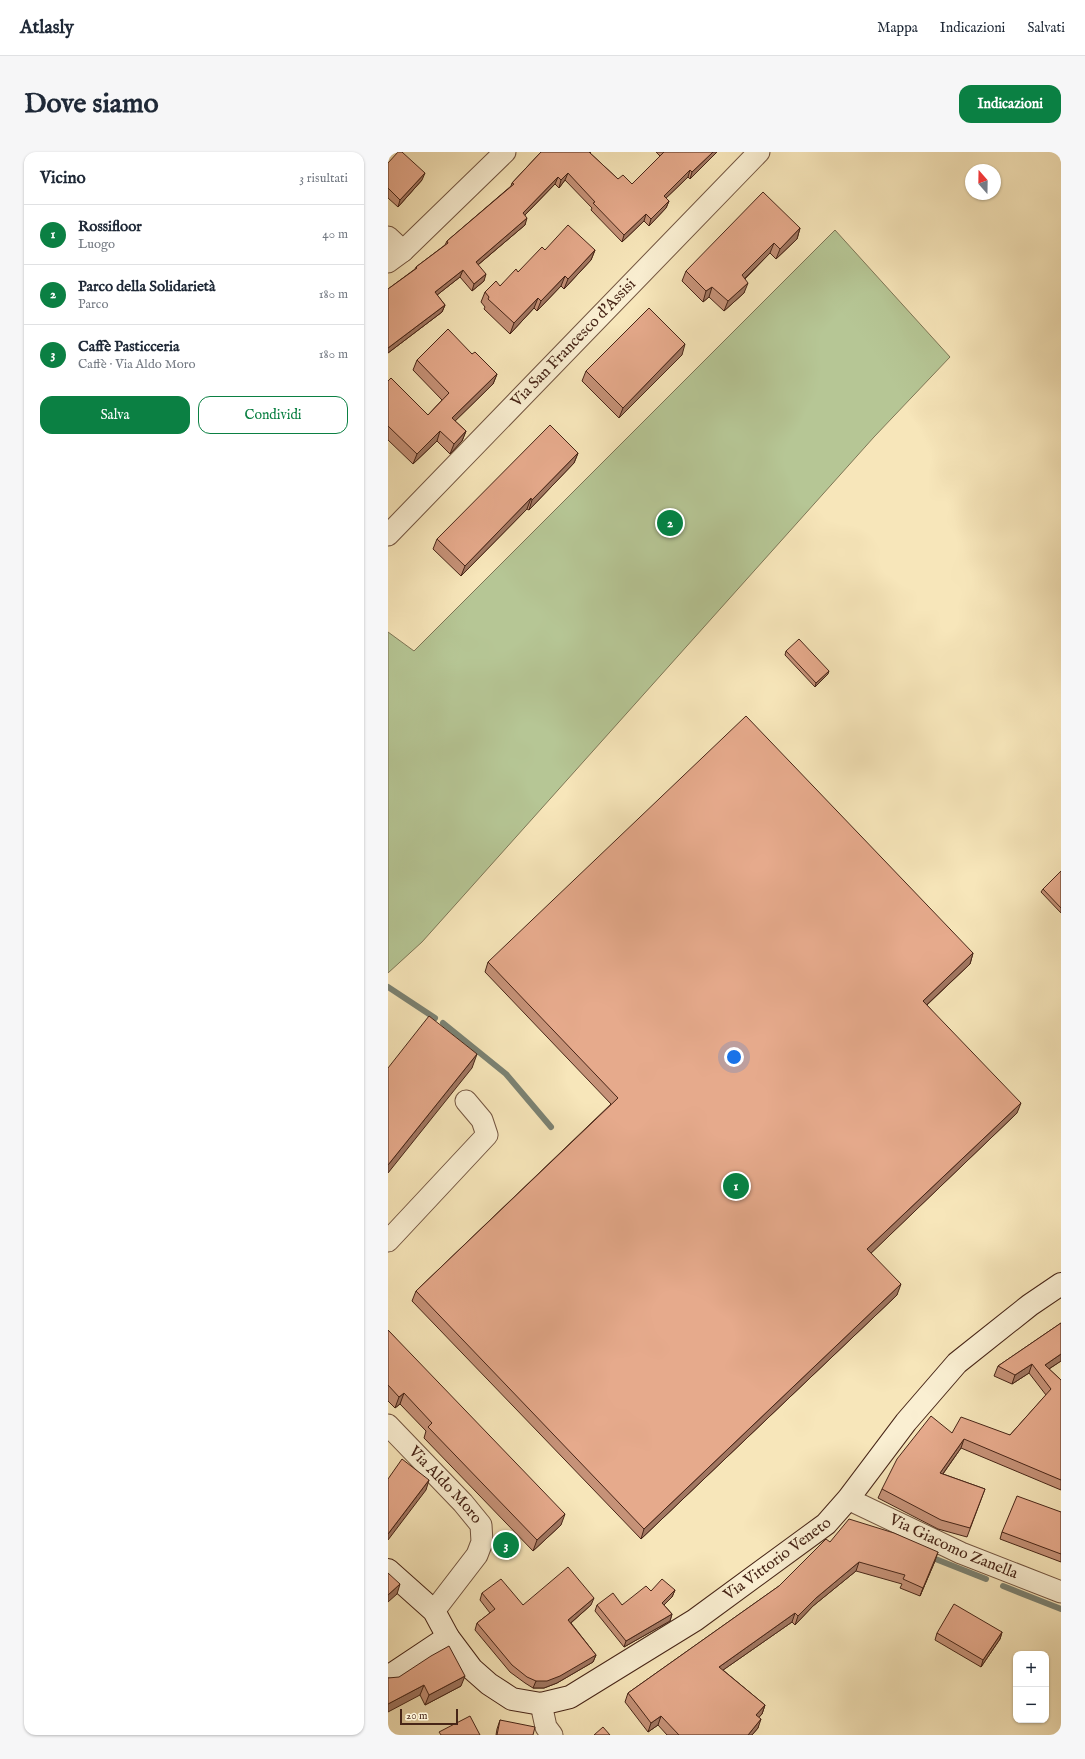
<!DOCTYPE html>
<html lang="it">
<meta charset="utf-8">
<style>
body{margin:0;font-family:"IM FELL English",serif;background:#f6f6f7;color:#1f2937}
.controls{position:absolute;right:12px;bottom:12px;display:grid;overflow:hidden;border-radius:8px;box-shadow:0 1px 3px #0004}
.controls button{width:36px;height:36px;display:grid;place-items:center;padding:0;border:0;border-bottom:1px solid #e0e1e3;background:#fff;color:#1f2937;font:20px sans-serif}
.compass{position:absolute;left:577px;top:12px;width:36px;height:36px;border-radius:50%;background:#fff;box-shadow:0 1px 3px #0004;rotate:340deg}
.scale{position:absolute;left:12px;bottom:10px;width:58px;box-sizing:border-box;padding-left:4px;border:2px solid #472517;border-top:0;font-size:11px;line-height:14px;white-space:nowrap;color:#472517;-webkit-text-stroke:3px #faefd2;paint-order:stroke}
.you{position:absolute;left:346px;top:905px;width:14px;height:14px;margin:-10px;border:3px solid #fff;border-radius:50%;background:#1a73e8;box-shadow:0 0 0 6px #1a73e833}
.badge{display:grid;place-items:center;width:26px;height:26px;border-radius:50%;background:#0b8043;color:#fff;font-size:13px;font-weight:700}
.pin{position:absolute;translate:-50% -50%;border:2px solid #fff;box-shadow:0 1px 4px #0006}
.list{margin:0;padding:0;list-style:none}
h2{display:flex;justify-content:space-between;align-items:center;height:52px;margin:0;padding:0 16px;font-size:17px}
h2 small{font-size:13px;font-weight:400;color:#747a83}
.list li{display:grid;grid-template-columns:26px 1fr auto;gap:12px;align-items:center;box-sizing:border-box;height:60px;padding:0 16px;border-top:1px solid #e0e1e3}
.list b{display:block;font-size:15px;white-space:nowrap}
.list p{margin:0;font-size:13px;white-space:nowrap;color:#747a83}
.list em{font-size:13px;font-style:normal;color:#747a83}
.actions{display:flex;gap:8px;padding:12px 16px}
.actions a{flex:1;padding:9px 0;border:1px solid #0b8043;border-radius:12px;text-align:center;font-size:14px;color:#0b8043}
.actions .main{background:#0b8043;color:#fff}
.map{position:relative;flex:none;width:673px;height:1583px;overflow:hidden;border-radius:12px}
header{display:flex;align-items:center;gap:24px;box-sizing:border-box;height:56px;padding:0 20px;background:#fff;border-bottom:1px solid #e0e1e3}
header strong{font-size:19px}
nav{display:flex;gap:22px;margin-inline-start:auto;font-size:14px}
.intro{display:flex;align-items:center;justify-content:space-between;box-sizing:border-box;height:96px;padding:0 24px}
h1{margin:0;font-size:28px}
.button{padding:10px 18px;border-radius:12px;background:#0b8043;color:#fff;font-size:14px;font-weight:700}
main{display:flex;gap:24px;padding:0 24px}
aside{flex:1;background:#fff;border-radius:12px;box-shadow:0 1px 3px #0004}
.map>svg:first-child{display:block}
.green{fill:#b6c695;stroke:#7e7656}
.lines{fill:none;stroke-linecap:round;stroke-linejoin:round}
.stream{stroke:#7b8273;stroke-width:6}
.street-casing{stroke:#735540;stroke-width:23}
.secondary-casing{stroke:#472517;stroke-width:24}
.street{stroke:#faefd2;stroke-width:21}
.secondary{stroke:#faefd2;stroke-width:22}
.wall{fill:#c69278;stroke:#472517}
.shaded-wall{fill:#a17762;stroke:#472517}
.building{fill:#e6aa8c;stroke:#472517}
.labels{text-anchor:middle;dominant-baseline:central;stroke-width:3;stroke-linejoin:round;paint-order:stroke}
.street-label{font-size:16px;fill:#472517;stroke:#faefd2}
</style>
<header>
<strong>Atlasly</strong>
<nav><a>Mappa</a><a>Indicazioni</a><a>Salvati</a></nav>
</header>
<div class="intro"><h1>Dove siamo</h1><a class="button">Indicazioni</a></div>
<main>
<aside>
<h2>Vicino<small>3 risultati</small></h2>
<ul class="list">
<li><span class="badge">1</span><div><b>Rossifloor</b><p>Luogo</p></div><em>40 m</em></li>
<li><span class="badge">2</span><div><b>Parco della Solidarietà</b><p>Parco</p></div><em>180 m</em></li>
<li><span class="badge">3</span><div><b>Caffè Pasticceria</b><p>Caffè · Via Aldo Moro</p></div><em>180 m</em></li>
</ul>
<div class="actions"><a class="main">Salva</a><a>Condividi</a></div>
</aside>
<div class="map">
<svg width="673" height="1583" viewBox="0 0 673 1583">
<rect width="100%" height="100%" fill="#f7e6ba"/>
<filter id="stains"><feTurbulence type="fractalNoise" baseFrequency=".005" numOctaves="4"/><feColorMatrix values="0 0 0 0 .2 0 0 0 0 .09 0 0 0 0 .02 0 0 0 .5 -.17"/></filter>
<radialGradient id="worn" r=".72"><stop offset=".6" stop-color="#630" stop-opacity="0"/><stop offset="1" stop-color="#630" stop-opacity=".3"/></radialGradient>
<!-- green -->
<path class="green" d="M 447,78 L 562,205 L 486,285 L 34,790 L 0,821 L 0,480 L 26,499 Z"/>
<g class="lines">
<!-- stream -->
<g class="stream">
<path d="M 0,835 L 47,866"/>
<path d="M 55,871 L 118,922 L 163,975"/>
<path d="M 540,1404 L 598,1427"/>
<path d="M 615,1434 L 673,1457"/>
</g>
<!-- street casing -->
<g class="street-casing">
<g id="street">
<path d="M 0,85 L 15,99"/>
<path d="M 0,110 L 15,99 L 117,0"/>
<path id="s1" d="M 0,383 L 371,0"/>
<path d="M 0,1089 L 99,983 L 94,968 L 78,949"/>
<path id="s2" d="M 0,1273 L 75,1351 L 93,1373 L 94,1390 L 89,1403 L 46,1459"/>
<path id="s3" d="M 460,1347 L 573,1401 L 673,1440"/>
<path d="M 153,1552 L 158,1575 L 164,1583"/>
</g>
</g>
<!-- secondary casing -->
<g class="secondary-casing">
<g id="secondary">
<path id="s4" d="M 0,1418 L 46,1459 L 60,1485 L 84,1517 L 101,1532 L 124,1547 L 153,1552 L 182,1545 L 307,1468 L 438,1372 L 460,1347 L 518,1270 L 569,1211 L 642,1153 L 673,1132"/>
<path d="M 0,1525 L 60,1485"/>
</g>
</g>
<!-- street -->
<use href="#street" class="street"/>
<!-- secondary -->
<use href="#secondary" class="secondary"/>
</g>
<!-- wall -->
<g class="wall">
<path d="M 153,0 L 203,0 L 202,1 L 230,27 L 244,32 L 272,4 L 268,0 L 329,0 L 302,27 L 300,25 L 278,46 L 281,49 L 278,56 L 261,74 L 256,69 L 234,90 L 203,58 L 204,56 L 177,28 L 171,36 L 167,32 L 137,63 L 137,73 L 90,113 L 96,129 L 84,139 L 72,125 L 49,143 L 57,153 L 54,160 L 0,201 L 0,137 L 27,117 L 28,115 L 57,93 L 59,89 L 123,34 L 124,31 Z"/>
<path d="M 0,11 L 34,28 L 10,55 L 0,46 Z"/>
<path d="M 412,76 L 409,87 L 388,107 L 382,101 L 357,127 L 356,141 L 336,159 L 321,145 L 315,150 L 294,129 L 298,119 Z"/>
<path d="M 157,98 L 207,98 L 203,108 L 176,137 L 173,134 L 149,159 L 146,156 L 122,182 L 96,157 L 97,155 L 93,150 L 97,140 L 112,134 L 130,120 Z"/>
<path d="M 84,202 L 109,222 L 105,232 L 67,269 L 78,279 L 74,289 L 62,302 L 49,289 L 25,312 L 0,288 L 0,229 L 40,263 L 54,248 L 25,218 L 29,208 Z"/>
<path d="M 294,203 L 231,266 L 194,229 L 198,219 Z"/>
<path d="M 190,301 L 186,311 L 141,358 L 139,357 L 73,424 L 45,397 L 49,387 Z"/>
<path d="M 398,499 L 440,522 L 427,535 L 397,503 Z"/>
<path d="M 673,719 L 673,761 L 653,740 L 655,737 Z"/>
<path d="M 585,801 L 582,812 L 539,853 L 629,961 L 483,1101 L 509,1143 L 253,1387 L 24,1149 L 28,1139 L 223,952 L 97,820 L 100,810 Z"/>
<path d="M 673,1171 L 673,1209 L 661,1217 L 673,1228 L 673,1338 L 573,1296 L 555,1322 L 597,1337 L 579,1385 L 550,1377 L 490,1346 L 494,1337 L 564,1281 L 622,1283 L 658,1243 L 641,1221 L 624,1232 L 606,1224 L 610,1214 Z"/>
<path d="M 0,1178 L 173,1373 L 145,1399 L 36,1286 L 38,1279 L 12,1252 L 7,1256 L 0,1249 Z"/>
<path d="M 673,1360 L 673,1410 L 612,1387 L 614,1380 Z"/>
<path d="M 442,1390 L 547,1409 L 532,1444 L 512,1436 L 514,1432 L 468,1419 L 425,1454 L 407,1473 L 404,1470 L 335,1518 L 377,1553 L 374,1562 L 371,1565 L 370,1576 L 364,1583 L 279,1583 L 270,1573 L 260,1580 L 237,1550 L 240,1541 L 391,1434 Z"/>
<path d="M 287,1438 L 284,1445 L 276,1453 L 284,1462 L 282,1469 L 236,1495 L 207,1459 L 209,1453 L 234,1453 L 263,1439 Z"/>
<path d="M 94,1441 L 135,1453 L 203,1453 L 183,1471 L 208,1503 L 205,1510 L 169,1531 L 156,1536 L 145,1536 L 137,1531 L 122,1520 L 87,1478 L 89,1471 L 102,1461 L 92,1448 Z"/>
<path d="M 614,1480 L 612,1487 L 593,1515 L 547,1488 L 549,1481 Z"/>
<path d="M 0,1526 L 73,1534 L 37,1553 L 32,1543 Z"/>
<path d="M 112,1568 L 145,1583 L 108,1583 L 109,1577 Z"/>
</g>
<!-- shaded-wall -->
<g class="shaded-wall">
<path d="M 325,0 L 329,0 L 302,27 L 304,20 Z"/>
<path d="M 302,18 L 300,25 L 273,51 L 276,44 Z"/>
<path d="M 37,21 L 34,28 L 10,55 L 12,48 Z"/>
<path d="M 180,21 L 177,28 L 171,36 L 173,28 Z"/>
<path d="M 170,25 L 167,32 L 132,68 L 135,61 Z"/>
<path d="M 281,49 L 278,56 L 261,74 L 263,67 Z"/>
<path d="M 258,62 L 256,69 L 234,90 L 236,83 Z"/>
<path d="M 139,66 L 137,73 L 85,117 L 88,110 Z"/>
<path d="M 412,76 L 409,87 L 388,107 L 392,97 Z"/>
<path d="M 386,91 L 382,101 L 350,133 L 354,123 Z"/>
<path d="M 207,98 L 203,108 L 176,137 L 180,127 Z"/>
<path d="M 75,118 L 72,125 L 44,147 L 47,140 Z"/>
<path d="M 98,122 L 96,129 L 84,139 L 86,132 Z"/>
<path d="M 177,124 L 173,134 L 149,159 L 153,149 Z"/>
<path d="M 360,131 L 356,141 L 336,159 L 340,149 Z"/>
<path d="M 324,135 L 321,145 L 315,150 L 318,139 Z"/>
<path d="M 150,146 L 146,156 L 122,182 L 126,171 Z"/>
<path d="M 57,153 L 54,160 L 0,201 L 0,196 Z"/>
<path d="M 297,192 L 294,203 L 231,266 L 235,256 Z"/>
<path d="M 109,222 L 105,232 L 60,276 L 64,266 Z"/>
<path d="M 52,279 L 49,289 L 25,312 L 29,302 Z"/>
<path d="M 78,279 L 74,289 L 62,302 L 66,292 Z"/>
<path d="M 190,301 L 186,311 L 141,358 L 144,348 Z"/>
<path d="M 143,346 L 139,357 L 73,424 L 77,414 Z"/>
<path d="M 441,519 L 440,522 L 427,535 L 428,531 Z"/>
<path d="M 585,801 L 582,812 L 532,859 L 535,849 Z"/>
<path d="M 89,902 L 84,916 L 0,1021 L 0,1013 Z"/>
<path d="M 633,951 L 629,961 L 476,1108 L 479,1097 Z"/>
<path d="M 513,1132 L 509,1143 L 253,1387 L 256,1377 Z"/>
<path d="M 673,1202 L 673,1209 L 653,1222 L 657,1213 Z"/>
<path d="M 644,1212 L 641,1221 L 624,1232 L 627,1223 Z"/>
<path d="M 16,1241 L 12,1252 L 7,1256 L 11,1245 Z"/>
<path d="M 576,1287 L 573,1296 L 549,1330 L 552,1321 Z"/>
<path d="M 41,1328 L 38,1338 L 0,1388 L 0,1382 Z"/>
<path d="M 177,1362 L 173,1373 L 145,1399 L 149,1388 Z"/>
<path d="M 550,1400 L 547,1409 L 532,1444 L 535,1436 Z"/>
<path d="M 471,1410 L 468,1419 L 425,1454 L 407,1473 L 410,1464 L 428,1446 Z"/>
<path d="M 12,1432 L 9,1442 L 0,1450 L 0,1443 Z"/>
<path d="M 287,1438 L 284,1445 L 272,1457 L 274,1451 Z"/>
<path d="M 206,1446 L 203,1453 L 178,1475 L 180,1468 Z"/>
<path d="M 407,1461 L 404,1470 L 328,1523 L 331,1515 Z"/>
<path d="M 284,1462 L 282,1469 L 236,1495 L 238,1489 Z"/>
<path d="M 614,1480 L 612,1487 L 593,1515 L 595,1508 Z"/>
<path d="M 208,1503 L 205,1510 L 169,1531 L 156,1536 L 145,1536 L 148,1529 Z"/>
<path d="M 77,1524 L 73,1534 L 37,1553 L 41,1543 Z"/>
<path d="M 36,1533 L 32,1543 L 0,1560 L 0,1552 Z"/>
<path d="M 377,1553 L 374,1562 L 365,1572 L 368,1563 Z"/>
<path d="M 273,1564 L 270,1573 L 260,1580 L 263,1571 Z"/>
<path d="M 373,1567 L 370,1576 L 364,1583 L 360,1583 Z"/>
</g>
<!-- building -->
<g class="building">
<path d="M 10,0 L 14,0 L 37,21 L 12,48 L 0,36 L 0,11 Z"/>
<path d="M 153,0 L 201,0 L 230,27 L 235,23 L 244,32 L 276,0 L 325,0 L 304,20 L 302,18 L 276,44 L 281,49 L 263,67 L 258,62 L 236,83 L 205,51 L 207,50 L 180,21 L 173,28 L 170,25 L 135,61 L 139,66 L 88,110 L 98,122 L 86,132 L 75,118 L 47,140 L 57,153 L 0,196 L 0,137 L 29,116 L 28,115 L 60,91 L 59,89 L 126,32 L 124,31 Z"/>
<path d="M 375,40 L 412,76 L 392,97 L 386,91 L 354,123 L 360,131 L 340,149 L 324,135 L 318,139 L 298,119 Z"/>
<path d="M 180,73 L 207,98 L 180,127 L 177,124 L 153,149 L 150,146 L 126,171 L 100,147 L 101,145 L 97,140 L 108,129 L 112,134 L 128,117 L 130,120 L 154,95 L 157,98 Z"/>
<path d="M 261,156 L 297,192 L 235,256 L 198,219 Z"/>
<path d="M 60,177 L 84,202 L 87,200 L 109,222 L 64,266 L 78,279 L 66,292 L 52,279 L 29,302 L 0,274 L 0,229 L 3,226 L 40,263 L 61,241 L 29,208 Z"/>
<path d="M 162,273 L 190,301 L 144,348 L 143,346 L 77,414 L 49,387 Z"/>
<path d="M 411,487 L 441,519 L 428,531 L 398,499 Z"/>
<path d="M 358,564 L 585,801 L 535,849 L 633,951 L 479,1097 L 513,1132 L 256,1377 L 28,1139 L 230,946 L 100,810 Z"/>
<path d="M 673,719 L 673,756 L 655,737 Z"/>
<path d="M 41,864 L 89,902 L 0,1013 L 0,916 Z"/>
<path d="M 673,1171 L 673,1202 L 657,1213 L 673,1228 L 673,1328 L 576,1287 L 552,1321 L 597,1337 L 582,1376 L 553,1368 L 494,1337 L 509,1307 L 543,1264 L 564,1281 L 573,1265 L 622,1283 L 663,1237 L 644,1212 L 627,1223 L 610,1214 Z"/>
<path d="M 0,1178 L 177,1362 L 149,1388 L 40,1275 L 44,1271 L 16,1241 L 11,1245 L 0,1233 Z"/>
<path d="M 14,1307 L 41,1328 L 0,1382 L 0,1327 Z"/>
<path d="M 629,1344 L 673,1360 L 673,1402 L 614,1380 Z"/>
<path d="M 461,1367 L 506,1381 L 550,1400 L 535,1436 L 515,1427 L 517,1423 L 471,1410 L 428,1446 L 410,1464 L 407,1461 L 331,1515 L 377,1553 L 368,1563 L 373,1567 L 360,1583 L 291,1583 L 273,1564 L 263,1571 L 240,1541 L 391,1434 L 438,1387 L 442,1390 Z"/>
<path d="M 180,1415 L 206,1446 L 180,1468 L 208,1503 L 172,1524 L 159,1529 L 148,1529 L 139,1525 L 124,1513 L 89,1471 L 107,1457 L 94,1441 L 113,1427 L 135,1453 Z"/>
<path d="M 0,1421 L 12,1432 L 0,1443 Z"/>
<path d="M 274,1427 L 287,1438 L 274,1451 L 284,1462 L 238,1489 L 209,1453 L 225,1441 L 234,1453 L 258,1434 L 263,1439 Z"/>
<path d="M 566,1452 L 614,1480 L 595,1508 L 549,1481 Z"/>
<path d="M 61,1494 L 77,1524 L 41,1543 L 36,1533 L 0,1552 L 0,1526 L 11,1525 L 43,1504 Z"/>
<path d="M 82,1564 L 92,1583 L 53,1583 L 51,1580 Z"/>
<path d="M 112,1568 L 147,1575 L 145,1583 L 109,1583 Z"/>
<path d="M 215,1575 L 222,1583 L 206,1583 Z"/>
</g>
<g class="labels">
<!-- street labels -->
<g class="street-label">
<text stroke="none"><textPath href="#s1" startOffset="267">Via San Francesco d'Assisi</textPath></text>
<text stroke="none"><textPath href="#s2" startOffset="83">Via Aldo Moro</textPath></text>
<text stroke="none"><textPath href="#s3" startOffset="116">Via Giacomo Zanella</textPath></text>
<text stroke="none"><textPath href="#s4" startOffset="490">Via Vittorio Veneto</textPath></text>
</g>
</g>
<rect width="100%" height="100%" filter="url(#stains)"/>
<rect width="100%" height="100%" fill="url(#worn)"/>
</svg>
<div class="controls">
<button>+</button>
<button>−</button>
</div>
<svg class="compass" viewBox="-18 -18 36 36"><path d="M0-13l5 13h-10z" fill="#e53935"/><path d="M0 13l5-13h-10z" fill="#747a83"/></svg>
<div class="scale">20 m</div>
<div class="you"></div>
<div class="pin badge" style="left:348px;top:1034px">1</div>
<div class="pin badge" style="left:282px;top:371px">2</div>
<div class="pin badge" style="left:118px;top:1393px">3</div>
</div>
</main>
